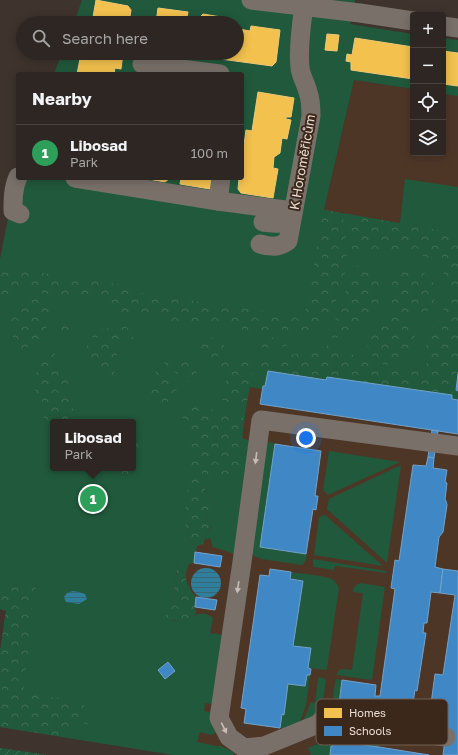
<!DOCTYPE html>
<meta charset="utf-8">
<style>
body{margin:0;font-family:"Golos Text",sans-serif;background:#3a322f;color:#f1f3f6}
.controls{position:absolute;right:12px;top:12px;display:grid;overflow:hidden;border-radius:4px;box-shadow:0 2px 10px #0003}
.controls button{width:36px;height:36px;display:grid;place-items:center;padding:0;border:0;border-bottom:1px solid #494340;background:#2e2622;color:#f1f3f6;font:20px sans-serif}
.you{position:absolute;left:306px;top:438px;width:14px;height:14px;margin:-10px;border:3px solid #fff;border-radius:50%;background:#1a73e8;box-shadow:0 0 0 6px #1a73e833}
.badge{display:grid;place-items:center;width:26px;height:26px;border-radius:50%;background:#db2777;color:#fff;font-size:13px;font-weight:700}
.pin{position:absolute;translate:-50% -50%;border:2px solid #fff;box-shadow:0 1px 4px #0006}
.popup{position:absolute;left:50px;top:419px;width:86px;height:52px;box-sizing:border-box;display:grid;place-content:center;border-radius:4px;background:#2e2622;filter:drop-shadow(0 1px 3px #0005);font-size:13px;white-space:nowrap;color:#a7a5a5}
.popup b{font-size:15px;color:#f1f3f6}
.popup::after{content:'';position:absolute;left:50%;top:100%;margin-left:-8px;border:8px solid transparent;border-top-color:#2e2622}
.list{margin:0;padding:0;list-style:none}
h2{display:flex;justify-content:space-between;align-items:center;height:52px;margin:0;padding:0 16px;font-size:17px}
h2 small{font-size:13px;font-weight:400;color:#a7a5a5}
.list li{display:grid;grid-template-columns:26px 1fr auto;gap:12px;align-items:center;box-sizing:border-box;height:56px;padding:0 16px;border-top:1px solid #494340}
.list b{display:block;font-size:15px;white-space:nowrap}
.list p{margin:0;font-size:13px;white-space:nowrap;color:#a7a5a5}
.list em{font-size:13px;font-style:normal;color:#a7a5a5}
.icon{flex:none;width:22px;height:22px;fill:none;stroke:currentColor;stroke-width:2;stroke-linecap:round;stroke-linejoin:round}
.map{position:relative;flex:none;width:458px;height:755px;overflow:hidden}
.search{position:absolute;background:#2e2622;box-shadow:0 2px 10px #0003;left:16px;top:16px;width:228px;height:44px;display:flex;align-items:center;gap:10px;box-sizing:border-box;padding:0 14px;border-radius:22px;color:#a7a5a5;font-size:15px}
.panel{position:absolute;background:#2e2622;box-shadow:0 2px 10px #0003;left:16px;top:72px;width:228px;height:108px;border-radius:4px}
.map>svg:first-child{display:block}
.built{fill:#4e3627;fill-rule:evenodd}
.green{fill:#21593c;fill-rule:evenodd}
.forest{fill:url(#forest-crowns)}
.garden{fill:url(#garden-furrows)}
.water{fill:url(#water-rules)}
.homes{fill:#f2c14e;stroke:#f0c976}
.schools{fill:#3f88c5;stroke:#73a2ca}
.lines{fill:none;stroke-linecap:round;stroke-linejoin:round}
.minor{stroke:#79706a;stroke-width:19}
.oneway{fill:#c9bcb5}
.labels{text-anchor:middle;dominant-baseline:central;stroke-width:4;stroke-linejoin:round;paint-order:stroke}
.street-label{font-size:13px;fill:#ebddd5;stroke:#3b281b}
.key{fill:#3b281b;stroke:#705e53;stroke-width:1}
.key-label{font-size:11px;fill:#ebddd5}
</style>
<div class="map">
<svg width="458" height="755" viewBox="0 0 458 755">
<defs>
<pattern id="forest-crowns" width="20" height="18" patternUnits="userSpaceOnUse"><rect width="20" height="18" fill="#21593c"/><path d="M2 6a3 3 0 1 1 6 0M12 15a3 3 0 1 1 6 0" fill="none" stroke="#417057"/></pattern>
<pattern id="garden-furrows" width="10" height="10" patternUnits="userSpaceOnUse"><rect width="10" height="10" fill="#21593c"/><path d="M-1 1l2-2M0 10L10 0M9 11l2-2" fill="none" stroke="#417057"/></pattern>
<pattern id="water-rules" width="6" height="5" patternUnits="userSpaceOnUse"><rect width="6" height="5" fill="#2f7f9c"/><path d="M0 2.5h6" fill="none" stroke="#386777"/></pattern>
</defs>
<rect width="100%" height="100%" fill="#3e332d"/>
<!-- built -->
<path class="built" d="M 354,80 L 413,89 L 413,153 L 443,153 L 443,94 L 458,96 L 458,755 L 173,755 L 0,727 L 0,652 L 6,611 L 0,609 L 0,267 L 324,210 ZM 53,422 L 133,422 L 133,468 L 53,468 Z"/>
<!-- green -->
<g class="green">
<path d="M 82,0 L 355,0 L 350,24 L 413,34 L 413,47 L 355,38 L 352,55 L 347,55 L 351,62 L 351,70 L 413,79 L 413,89 L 354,80 L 324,210 L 400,223 L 405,179 L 458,187 L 458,400 L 452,399 L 452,395 L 327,377 L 326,380 L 268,372 L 265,386 L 263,386 L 262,389 L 249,387 L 242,438 L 251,441 L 235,554 L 213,547 L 210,538 L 205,540 L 207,533 L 212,526 C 203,517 207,513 214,505 L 205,489 L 204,484 L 184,521 C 188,529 188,536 191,544 L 197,546 L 194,563 L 189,564 L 186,572 L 186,579 L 178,562 L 172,606 L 173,621 L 180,620 L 184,621 C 194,615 203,609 213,618 L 210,633 L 223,635 L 212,704 L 205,703 L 204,711 L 213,713 L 212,720 L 216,733 L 211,735 L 200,732 L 197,742 L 216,746 L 221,746 L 233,752 L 234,755 L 173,755 L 0,727 L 0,652 L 6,611 L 0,609 L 0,259 L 18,168 L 18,178 L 148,178 L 148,179 L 165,182 C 171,177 174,178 181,179 L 181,184 L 209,189 L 211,178 L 239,178 L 238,189 L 241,193 L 273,198 L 278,169 L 273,168 L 274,157 L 280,153 L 282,138 L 288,139 L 291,120 L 286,119 L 286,117 L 291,117 L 294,98 L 258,93 L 252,131 L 242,160 L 242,74 L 114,74 L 115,68 L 121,68 L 123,53 L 213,53 L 213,58 L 272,66 L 276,62 L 280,30 L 251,26 L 250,31 L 239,29 L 237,27 L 237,23 L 220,22 L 221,17 L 204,14 L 198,19 L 187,17 L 188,13 L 156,23 L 129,23 L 131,10 L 128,6 L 96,0 L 92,23 L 74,23 ZM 327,34 L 339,36 L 337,51 L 325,50 ZM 53,422 L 133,422 L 133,468 L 53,468 ZM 168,662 L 175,671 L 165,679 L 158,670 Z"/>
<path d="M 443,38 L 458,40 L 458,53 L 443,51 Z"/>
<path d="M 62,53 L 87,53 L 85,60 L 80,59 L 77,74 L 54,74 Z"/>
<path d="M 443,84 L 458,86 L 458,96 L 443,94 Z"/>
<path d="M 261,441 L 274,443 L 275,444 L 260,547 L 306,554 C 308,558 305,562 302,565 L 261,559 L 254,556 L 249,549 Z"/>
<path d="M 329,451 L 400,462 L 328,495 L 323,490 Z"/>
<path d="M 401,465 L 387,563 L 327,509 L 329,499 Z"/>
<path d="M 325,515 L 383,566 L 314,555 L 319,517 Z"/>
<path d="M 313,559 L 386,571 L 386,573 L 335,566 L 334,570 L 314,567 L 313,561 Z"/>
<path d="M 291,572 C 301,574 325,575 333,580 C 336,582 337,585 339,588 L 327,668 L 326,670 L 308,668 L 310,648 L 293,646 L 303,581 L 290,579 Z"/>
<path d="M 360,583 L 385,587 L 372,680 L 337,675 L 337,673 L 341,669 L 352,670 L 363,593 L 353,592 C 353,587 356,585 360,583 Z"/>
<path d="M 307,675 L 310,675 L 306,705 L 298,727 L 291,730 L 280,728 L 282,714 L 284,714 L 288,684 L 305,686 Z"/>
<path d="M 319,677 L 323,678 L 326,680 L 322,708 L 301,726 L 311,702 L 315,703 L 318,678 Z"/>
<path d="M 336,679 L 342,680 L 339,707 C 330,700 334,690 336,679 Z"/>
<path d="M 345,721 L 352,723 L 351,734 L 380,739 L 379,747 L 334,741 L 333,746 L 331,746 L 330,755 L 311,755 L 308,748 L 320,743 L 316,733 Z"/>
</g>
<!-- forest -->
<g class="forest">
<path d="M 324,210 L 340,213 L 343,217 L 346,236 L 347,254 L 345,272 L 334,308 L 326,319 L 308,339 L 300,336 L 297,332 L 281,333 L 270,331 L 263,331 L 249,333 L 245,332 L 231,325 L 224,322 L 208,321 L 192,325 L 171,321 L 160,314 L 144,315 L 128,317 L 124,316 L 119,310 L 100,297 L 90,296 L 59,299 L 50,297 L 43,293 L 32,290 L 25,290 L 17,293 L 7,302 L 0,311 L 0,267 L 131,286 L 130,291 L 304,318 Z"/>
<path d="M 348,214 L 458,234 L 458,389 C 448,387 435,383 429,374 C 426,368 426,355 426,349 C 427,346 426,341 428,337 C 429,333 433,329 436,324 C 445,309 455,290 444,274 C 441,268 438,263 433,260 C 421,253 398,250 385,251 C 373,253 365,256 352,254 L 352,242 Z"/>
<path d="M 361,266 C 367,267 371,268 375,273 C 381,280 382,300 378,309 C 374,315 357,333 351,336 C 343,339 328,338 320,337 C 341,321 346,291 351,267 Z"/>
<circle cx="413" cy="293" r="23"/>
<path d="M 30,298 L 39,299 L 50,307 C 50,318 43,329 47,340 L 22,349 L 14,340 L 8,323 L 9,314 L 17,304 Z"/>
<circle cx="391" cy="341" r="24"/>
<path d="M 70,322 C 75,322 79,324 80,330 L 61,338 L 59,337 C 61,329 62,326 70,322 Z"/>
<path d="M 125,326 L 131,331 L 135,344 L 100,338 L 78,336 C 93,330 109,328 125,326 Z"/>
<path d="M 200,333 L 224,343 L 224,353 L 212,360 C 204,352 195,345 200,333 Z"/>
<path d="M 262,338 C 273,337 280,337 289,345 C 277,348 262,349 250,346 L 251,344 Z"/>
<path d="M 87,343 L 117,345 L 120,347 L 121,350 L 119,353 L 115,356 L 111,365 L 115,373 L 113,376 C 107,378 107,374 103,371 L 97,370 L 95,369 L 93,363 L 88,358 L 87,347 Z"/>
<path d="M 327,346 C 334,346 342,347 348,351 C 353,354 357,359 363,361 C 371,365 381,368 389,370 C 400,372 410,366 420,371 C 425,374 428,380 433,384 C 440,390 449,391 458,394 L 458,400 L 452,399 L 452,395 L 327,377 L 326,380 L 253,370 L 247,402 L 231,407 L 225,405 L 222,399 L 223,398 L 230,398 L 230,395 L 225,389 C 228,377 225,373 217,363 L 223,360 L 234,356 L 237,358 L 247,358 L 250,360 L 255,359 L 258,358 L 272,358 L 308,352 Z"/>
<path d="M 0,348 L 9,357 L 0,363 Z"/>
<path d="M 52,350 C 56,356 60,362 63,369 C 70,385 74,405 74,422 L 53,422 L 53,427 L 46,426 L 41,406 L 35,395 L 36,380 L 37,369 L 43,360 Z"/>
<path d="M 177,358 C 187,358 193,365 197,374 L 190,384 L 175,372 L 162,361 Z"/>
<path d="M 156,369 C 165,370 173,379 179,387 L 176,391 L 173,400 L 160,404 L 153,404 C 146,399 144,396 144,387 C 152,383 155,378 156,369 Z"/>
<path d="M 193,394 L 208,408 L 226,415 L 244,418 L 237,477 L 208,474 L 204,483 L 205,489 L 214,505 L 213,510 C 204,515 205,519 212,525 L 207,533 L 203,544 L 197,546 L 191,544 L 188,536 L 188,532 L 184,521 L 190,471 L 189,452 L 191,439 L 188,427 L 182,417 Z"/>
<path d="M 133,437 L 147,443 L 140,452 L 133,453 Z"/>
<path d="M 106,468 L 129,468 L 132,471 L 128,482 C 119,479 113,476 106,468 Z"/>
<path d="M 178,561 L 191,591 L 196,597 L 195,607 L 196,614 L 184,621 C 177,619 174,622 167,618 L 165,612 L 172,606 Z"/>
<path d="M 23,585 L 28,585 L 36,588 L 35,589 L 37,596 C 31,601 32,603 32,610 L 31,612 L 32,623 L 30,639 L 25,675 L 23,686 L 24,690 L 25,693 C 31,694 38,696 44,697 C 65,699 91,695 91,725 L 74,721 C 68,726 69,731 72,738 L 0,727 L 0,652 L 6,611 L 0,609 L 0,587 L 12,587 Z"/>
</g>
<!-- garden -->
<path class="garden" d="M 0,748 L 48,755 L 0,755 Z"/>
<!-- water -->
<g class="water">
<circle cx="206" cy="583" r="15"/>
<path d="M 73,591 L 79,592 L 85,594 L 87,599 L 79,604 L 66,602 L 64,597 L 67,593 Z"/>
</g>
<!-- homes -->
<g class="homes">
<path d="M 96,0 L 128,6 L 131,10 L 129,23 L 92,23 Z"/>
<path d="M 158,8 L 188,12 L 187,17 L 198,19 L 203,14 L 221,17 L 220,22 L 227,23 L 156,23 Z"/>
<path d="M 251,26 L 280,30 L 276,62 L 272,66 L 213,58 L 213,53 L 237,53 L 237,27 L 239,29 L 250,31 Z"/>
<path d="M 327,34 L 339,35 L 337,51 L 325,50 Z"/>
<path d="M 355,38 L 413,47 L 413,79 L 351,70 L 351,62 L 346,61 L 347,54 L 352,55 Z"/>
<path d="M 443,51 L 458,53 L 458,86 L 443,84 Z"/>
<path d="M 87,53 L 123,53 L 121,69 L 115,68 L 114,74 L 77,74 L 80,59 L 85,60 Z"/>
<path d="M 258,92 L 294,98 L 291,117 L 286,117 L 286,119 L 291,120 L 287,139 L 282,138 L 280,153 L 274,157 L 273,168 L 278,169 L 273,198 L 241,193 L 238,189 L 239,178 L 242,178 L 242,160 L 246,130 L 252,131 Z"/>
<path d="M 148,178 L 170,178 L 165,182 L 148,179 Z"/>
<path d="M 172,178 L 211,178 L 210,189 L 180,184 L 181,179 Z"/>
</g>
<!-- schools -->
<g class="schools">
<path d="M 268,371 L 326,380 L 327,377 L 452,395 L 452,399 L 458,400 L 458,434 L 260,404 L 263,386 L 265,386 Z"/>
<path d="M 458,374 L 458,391 L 456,390 Z"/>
<path d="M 432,430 L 438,431 L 434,458 L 428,457 Z"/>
<path d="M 275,444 L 321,451 L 315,496 L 318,496 L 316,510 L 313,509 L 306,554 L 260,547 Z"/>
<path d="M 428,457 L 434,458 L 433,468 L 447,470 L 445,482 L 447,483 L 445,499 L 446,501 L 447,505 L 443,532 L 439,537 L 435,567 L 443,569 L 440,593 L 431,592 L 427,623 L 424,623 L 423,633 L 426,633 L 417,691 L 415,690 L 413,703 L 416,703 L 414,715 L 383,710 L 383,712 L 372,711 L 372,709 L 339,704 L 342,680 L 376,685 L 375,696 L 380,696 L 395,589 L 391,588 L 395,560 L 399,561 L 413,465 L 426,466 Z"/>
<path d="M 195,552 L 222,556 L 220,567 L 194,563 Z"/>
<path d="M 270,569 L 291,572 L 290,579 L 303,581 L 293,646 L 311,648 L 308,668 L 311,669 L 310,675 L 307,675 L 305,686 L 288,684 L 284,715 L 282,714 L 280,728 L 244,723 L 246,709 L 241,708 L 260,575 L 269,576 Z"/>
<path d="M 443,569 L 458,571 L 458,755 L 443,755 L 448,719 L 437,718 L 439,705 L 431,704 L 435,674 L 443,675 L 455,595 L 440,593 Z"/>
<path d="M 196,597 L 217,600 L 215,610 L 195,607 Z"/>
<path d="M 168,662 L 175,671 L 165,679 L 158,670 Z"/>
<path d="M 333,741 L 379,747 L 429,755 L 330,755 L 331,746 L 333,746 Z"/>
</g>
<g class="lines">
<!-- minor -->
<g class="minor">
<path d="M 251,0 L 360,13 L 413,21"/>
<path d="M 443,26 L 458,28"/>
<path d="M 142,64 L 220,74"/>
<path d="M 18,177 C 13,188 13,199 13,211 L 20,214"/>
<path d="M 75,178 L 218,201 L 293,211"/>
<path d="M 218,201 L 221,178"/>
<path d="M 263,222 C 277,224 280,225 292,217"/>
<path d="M 260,244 C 271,247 278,248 288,241 L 311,116 C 311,108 311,100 308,92 C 306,84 301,76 300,68 C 298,48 301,26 304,6"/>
<path d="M 446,737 L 424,734 L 416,730 L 327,714 L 318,724 L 264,746 L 244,748 L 229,737 L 219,718 L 242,562 L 261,420 L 458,446"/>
</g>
</g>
<!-- one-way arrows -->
<defs><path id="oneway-solid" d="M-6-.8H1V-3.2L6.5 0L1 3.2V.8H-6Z"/></defs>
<g class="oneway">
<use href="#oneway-solid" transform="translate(256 458) rotate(97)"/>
<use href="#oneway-solid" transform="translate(238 587) rotate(98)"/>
<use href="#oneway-solid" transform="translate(224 728) rotate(64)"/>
</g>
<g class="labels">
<!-- street labels -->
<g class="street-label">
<text transform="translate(302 162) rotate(-80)">K Horoměřicům</text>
</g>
</g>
<!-- legend -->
<rect x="316" y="699" width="132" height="46" rx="6" class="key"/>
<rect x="324" y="708" width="18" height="10" fill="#f2c14e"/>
<rect x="324" y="726" width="18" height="10" fill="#3f88c5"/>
<g class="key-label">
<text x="349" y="717">Homes</text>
<text x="349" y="735">Schools</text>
</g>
</svg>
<div class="controls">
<button>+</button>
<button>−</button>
<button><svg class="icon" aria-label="locate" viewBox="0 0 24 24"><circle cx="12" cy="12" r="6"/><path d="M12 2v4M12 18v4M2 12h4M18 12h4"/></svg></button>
<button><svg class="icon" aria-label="layers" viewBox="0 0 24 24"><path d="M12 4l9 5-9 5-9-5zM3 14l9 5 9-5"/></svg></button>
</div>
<div class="you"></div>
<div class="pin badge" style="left:93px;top:499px;background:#2e9e5b">1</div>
<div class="popup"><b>Libosad</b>Park</div>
<div class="search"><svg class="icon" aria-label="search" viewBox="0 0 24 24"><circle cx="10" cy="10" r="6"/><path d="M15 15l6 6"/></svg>Search here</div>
<section class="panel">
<h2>Nearby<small></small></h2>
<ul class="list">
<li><span class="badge" style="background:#2e9e5b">1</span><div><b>Libosad</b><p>Park</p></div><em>100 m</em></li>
</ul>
</section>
</div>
